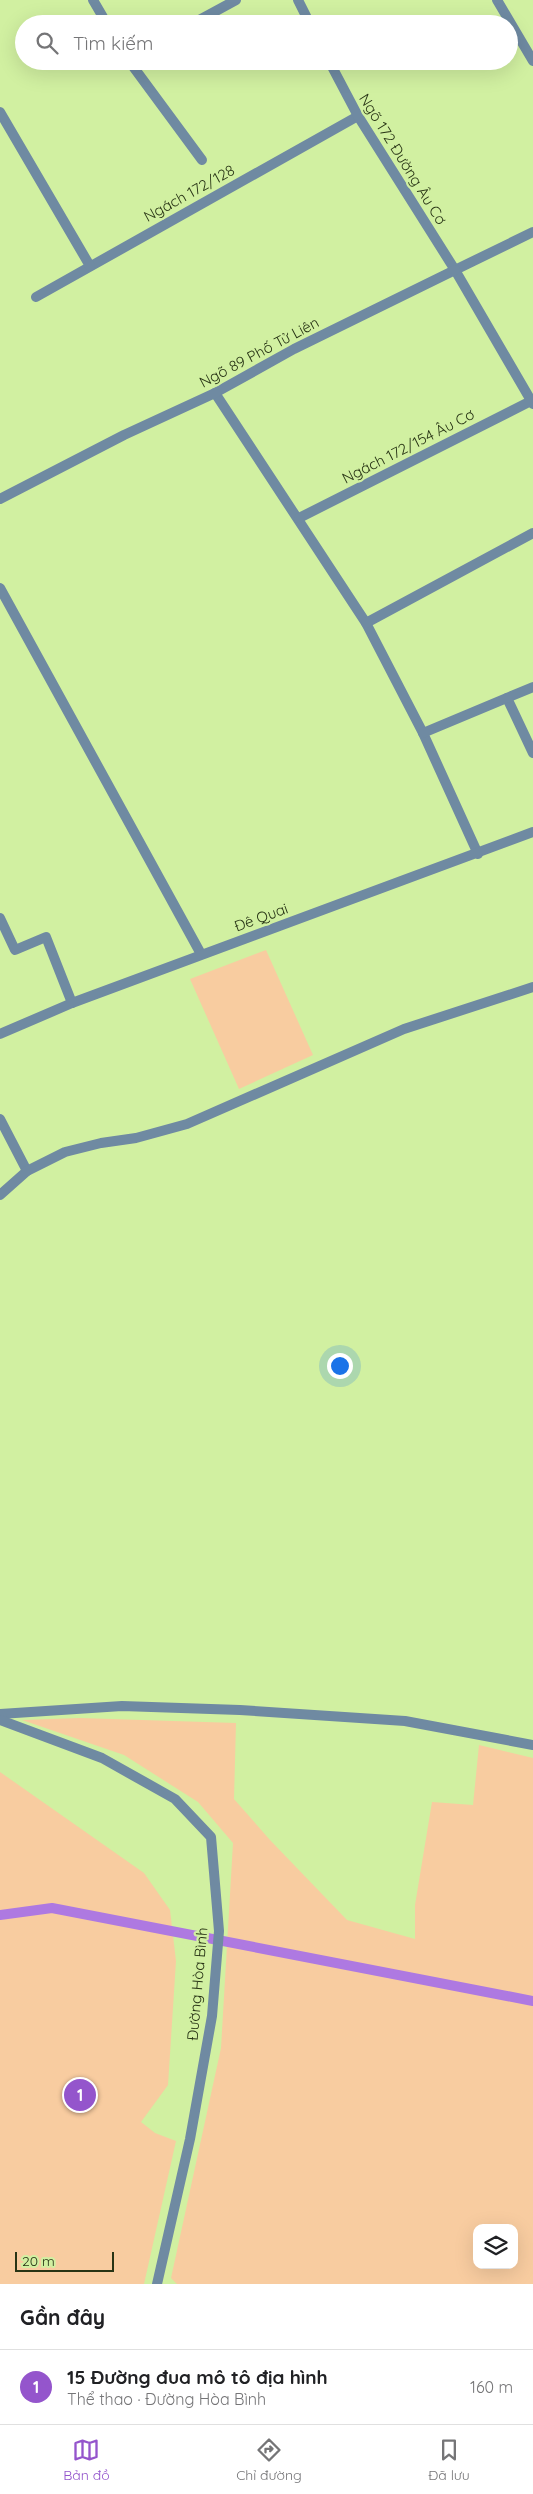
<!DOCTYPE html>
<html lang="vi">
<meta charset="utf-8">
<style>
body{margin:0;font-family:Quicksand,sans-serif;background:#f6f6f6;color:#202124}
.controls{position:absolute;right:15px;bottom:15px;display:grid;overflow:hidden;border-radius:10px;box-shadow:0 5px 20px #0002}
.controls button{width:45px;height:45px;display:grid;place-items:center;padding:0;border:0;border-bottom:1px solid #e0e0e0;background:#fff;color:#202124;font:25px sans-serif}
.scale{position:absolute;left:15px;bottom:12px;width:99px;box-sizing:border-box;padding-left:5px;border:2px solid #283415;border-top:0;font-size:14px;line-height:18px;white-space:nowrap;color:#283415;-webkit-text-stroke:4px #d1f0a1;paint-order:stroke}
.you{position:absolute;left:339px;top:1365px;width:18px;height:18px;margin:-12px;border:4px solid #fff;border-radius:50%;background:#1a73e8;box-shadow:0 0 0 8px #1a73e833}
.badge{display:grid;place-items:center;width:32px;height:32px;border-radius:50%;background:#9455cc;color:#fff;font-size:16px;font-weight:700}
.pin{position:absolute;translate:-50% -50%;border:2px solid #fff;box-shadow:0 1px 5px #0006}
.list{margin:0;padding:0;list-style:none}
h2{display:flex;justify-content:space-between;align-items:center;height:65px;margin:0;padding:0 20px;font-size:21px}
h2 small{font-size:16px;font-weight:400;color:#757577}
.list li{display:grid;grid-template-columns:32px 1fr auto;gap:15px;align-items:center;box-sizing:border-box;height:75px;padding:0 20px;border-top:1px solid #e0e0e0}
.list b{display:block;font-size:19px;white-space:nowrap}
.list p{margin:0;font-size:16px;white-space:nowrap;color:#757577}
.list em{font-size:16px;font-style:normal;color:#757577}
.icon{flex:none;width:28px;height:28px;fill:none;stroke:currentColor;stroke-width:2;stroke-linecap:round;stroke-linejoin:round}
.map{position:relative;flex:none;width:533px;height:2284px;overflow:hidden}
.search{position:absolute;background:#fff;box-shadow:0 5px 20px #0002;left:15px;right:15px;top:15px;height:55px;display:flex;align-items:center;gap:12px;box-sizing:border-box;padding:0 18px;border-radius:28px;color:#757577;font-size:19px}
.sheet{height:140px;background:#fff}
nav{display:flex;justify-content:space-around;align-items:center;box-sizing:border-box;height:70px;border-top:1px solid #e0e0e0;background:#fff;font-size:14px;color:#757577}
nav a{display:grid;justify-items:center;gap:2px}
nav .on{color:#9455cc}
.map>svg:first-child{display:block}
.green{fill:#f8cca0;fill-rule:evenodd}
.lines{fill:none;stroke-linecap:round;stroke-linejoin:round}
.stream{stroke:#ae79e1;stroke-width:10}
.service{stroke:#6f8aa2;stroke-width:10}
.minor{stroke:#6f8aa2;stroke-width:10}
.labels{text-anchor:middle;dominant-baseline:central;stroke-width:4.5;stroke-linejoin:round;paint-order:stroke}
.street-label{font-size:15px;fill:#283415;stroke:#d1f0a1}
</style>
<div class="map">
<svg width="533" height="2284" viewBox="0 0 533 2284">
<rect width="100%" height="100%" fill="#d1f0a1"/>
<!-- green -->
<g class="green">
<path d="M 266,950 L 313,1055 L 239,1089 L 190,979 Z"/>
<path d="M 80,1718 L 236,1723 L 234,1799 L 270,1840 L 347,1920 L 415,1939 L 415,1905 L 432,1802 L 473,1805 L 479,1745 L 533,1758 L 533,2284 L 177,2284 L 171,2278 L 221,2048 L 233,1843 L 198,1802 L 124,1755 L 22,1720 ZM 477,2228 L 514,2228 L 514,2265 L 477,2265 Z"/>
<path d="M 0,1772 L 144,1873 L 170,1910 L 176,1961 L 168,2085 L 141,2122 L 155,2133 L 176,2141 L 144,2284 L 0,2284 Z"/>
</g>
<g class="lines">
<!-- stream -->
<path class="stream" d="M 0,1915 L 52,1908 L 533,2001"/>
<!-- service -->
<g class="service">
<path d="M 93,0 L 107,24"/>
<path d="M 129,61 L 202,160"/>
<path d="M 455,270 L 533,232"/>
<path d="M 36,297 L 358,116"/>
<path d="M 0,1119 L 27,1171"/>
<path d="M 0,1195 L 27,1171 L 65,1152 L 101,1143 L 136,1138 L 187,1124 L 404,1029 L 533,987"/>
<path d="M 0,1714 L 122,1706 L 240,1710 L 405,1721 L 533,1745"/>
</g>
<!-- minor -->
<g class="minor">
<path d="M 298,0 L 310,24"/>
<path d="M 497,0 L 533,61"/>
<path d="M 192,24 L 236,0"/>
<path d="M 329,61 L 358,116 L 455,270 L 533,404"/>
<path d="M 0,112 L 90,266"/>
<path d="M 215,393 L 366,623 L 423,733 L 478,854"/>
<path d="M 0,499 L 124,435 L 215,393 L 294,349 L 455,270"/>
<path d="M 299,518 L 531,401"/>
<path d="M 0,588 L 201,954"/>
<path d="M 366,623 L 533,533"/>
<path d="M 507,698 L 533,753"/>
<path d="M 423,733 L 533,687"/>
<path d="M 0,918 L 15,950 L 46,937 L 72,1003"/>
<path d="M 0,1034 L 72,1003 L 533,832"/>
<path d="M 0,1720 L 102,1758 L 175,1799 L 211,1837 L 219,1931 L 212,2016 L 190,2139 L 157,2284"/>
</g>
</g>
<g class="labels">
<!-- street labels -->
<g class="street-label">
<text transform="translate(403 159) rotate(58)">Ngõ 172 Đường Âu Cơ</text>
<text transform="translate(189 193) rotate(-29)">Ngách 172/128</text>
<text transform="translate(259 352) rotate(-28)">Ngõ 89 Phố Tử Liên</text>
<text transform="translate(408 446) rotate(-27)">Ngách 172/154 Âu Cơ</text>
<text transform="translate(261 917) rotate(-20)">Đê Quai</text>
<text transform="translate(197 1984) rotate(-85)">Đường Hòa Bình</text>
</g>
</g>
</svg>
<div class="controls">
<button><svg class="icon" aria-label="layers" viewBox="0 0 24 24"><path d="M12 4l9 5-9 5-9-5zM3 14l9 5 9-5"/></svg></button>
</div>
<div class="scale">20 m</div>
<div class="you"></div>
<div class="pin badge" style="left:80px;top:2095px">1</div>
<div class="search"><svg class="icon" aria-label="search" viewBox="0 0 24 24"><circle cx="10" cy="10" r="6"/><path d="M15 15l6 6"/></svg>Tìm kiếm</div>
</div>
<section class="sheet">
<h2>Gần đây<small></small></h2>
<ul class="list">
<li><span class="badge">1</span><div><b>15 Đường đua mô tô địa hình</b><p>Thể thao · Đường Hòa Bình</p></div><em>160 m</em></li>
</ul>
</section>
<nav>
<a class="on"><svg class="icon" aria-label="map" viewBox="0 0 24 24"><path d="M3 6l6-2 6 2 6-2v14l-6 2-6-2-6 2zM9 4v14M15 6v14"/></svg>Bản đồ</a>
<a><svg class="icon" aria-label="directions" viewBox="0 0 24 24"><path d="M12 3l9 9-9 9-9-9zM9 14v-3h6M13 9l2 2-2 2"/></svg>Chỉ đường</a>
<a><svg class="icon" aria-label="saved" viewBox="0 0 24 24"><path d="M7 4h10v16l-5-4-5 4z"/></svg>Đã lưu</a>
</nav>
